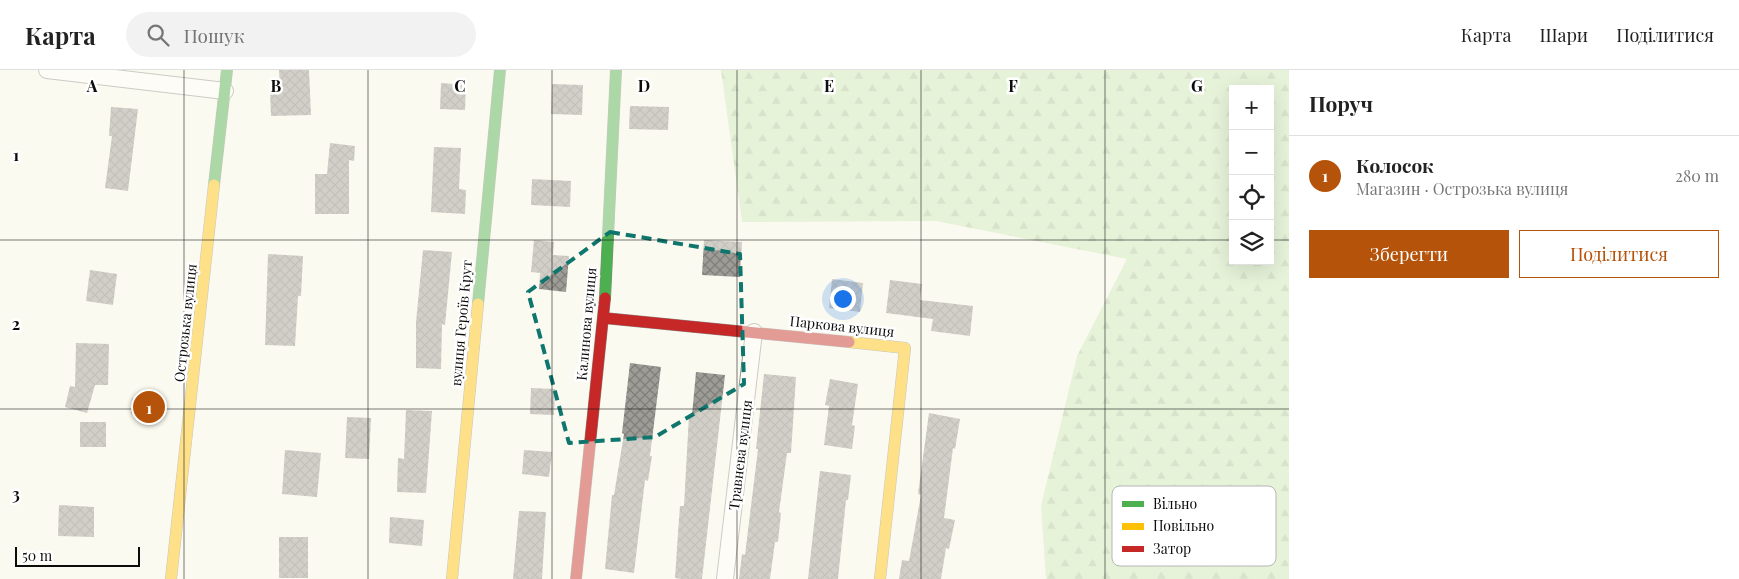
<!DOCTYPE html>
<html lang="uk">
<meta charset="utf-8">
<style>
body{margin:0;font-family:"Playfair Display",serif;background:#f2f2f2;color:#222}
.controls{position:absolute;right:15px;top:15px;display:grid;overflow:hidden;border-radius:0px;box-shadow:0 5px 20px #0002}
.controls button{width:45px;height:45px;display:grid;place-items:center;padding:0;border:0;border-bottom:1px solid #e0e0e0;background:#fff;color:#222;font:25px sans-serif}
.scale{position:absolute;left:15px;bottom:12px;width:125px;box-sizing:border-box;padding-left:5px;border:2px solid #0c0c0c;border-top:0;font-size:14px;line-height:18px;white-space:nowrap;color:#0c0c0c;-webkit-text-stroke:4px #fff;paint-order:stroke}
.you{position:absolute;left:842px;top:228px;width:18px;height:18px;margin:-12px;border:4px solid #fff;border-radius:50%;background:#1a73e8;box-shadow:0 0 0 8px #1a73e833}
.badge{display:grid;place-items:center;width:32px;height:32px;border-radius:50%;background:#b45309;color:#fff;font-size:16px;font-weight:700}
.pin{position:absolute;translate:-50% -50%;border:2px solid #fff;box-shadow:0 1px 5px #0006}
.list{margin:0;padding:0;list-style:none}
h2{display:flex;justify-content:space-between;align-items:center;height:65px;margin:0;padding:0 20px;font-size:21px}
h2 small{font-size:16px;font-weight:400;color:#767676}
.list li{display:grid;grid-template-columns:32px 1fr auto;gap:15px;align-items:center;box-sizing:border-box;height:80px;padding:0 20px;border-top:1px solid #e0e0e0}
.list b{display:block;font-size:19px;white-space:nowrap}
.list p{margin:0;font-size:16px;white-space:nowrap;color:#767676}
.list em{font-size:16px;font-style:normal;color:#767676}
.actions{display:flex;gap:10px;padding:15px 20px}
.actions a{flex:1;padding:11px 0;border:1px solid #b45309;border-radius:0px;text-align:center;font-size:18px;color:#b45309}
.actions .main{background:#b45309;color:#fff}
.icon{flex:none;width:28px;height:28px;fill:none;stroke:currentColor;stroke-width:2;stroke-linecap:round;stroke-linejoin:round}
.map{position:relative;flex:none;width:1289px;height:509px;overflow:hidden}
header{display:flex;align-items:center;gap:30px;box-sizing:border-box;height:70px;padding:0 25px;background:#fff;border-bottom:1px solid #e0e0e0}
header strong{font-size:24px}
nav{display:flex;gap:28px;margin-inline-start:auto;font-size:18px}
.search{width:350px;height:45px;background:#f2f2f2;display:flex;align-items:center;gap:12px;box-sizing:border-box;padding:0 18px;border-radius:28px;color:#767676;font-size:19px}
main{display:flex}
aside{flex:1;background:#fff}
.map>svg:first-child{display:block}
.forest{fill:url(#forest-firs);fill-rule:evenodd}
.building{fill:url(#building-cross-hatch)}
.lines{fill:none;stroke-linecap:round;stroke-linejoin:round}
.street-casing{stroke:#94938f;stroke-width:18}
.fast-casing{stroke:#8a8a85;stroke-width:12}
.slow-casing{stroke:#8a8a85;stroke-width:12}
.jam-casing{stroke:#8a8a85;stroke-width:12}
.street{stroke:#fefefd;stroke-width:16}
.fast{stroke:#4caf50;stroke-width:11}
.slow{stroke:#ffc107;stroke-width:11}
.jam{stroke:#c62828;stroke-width:11}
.marked{fill:none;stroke:#0f766e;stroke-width:4;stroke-dasharray:10 6;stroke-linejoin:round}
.grid{fill:none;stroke:#0c0c0c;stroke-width:1;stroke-opacity:0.55}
.labels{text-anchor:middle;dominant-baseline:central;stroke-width:5;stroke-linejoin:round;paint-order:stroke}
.street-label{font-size:14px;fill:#0c0c0c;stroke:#fff}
.key{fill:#fff;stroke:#b6b6b6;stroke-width:1}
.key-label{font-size:14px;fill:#0c0c0c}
.grid-label{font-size:16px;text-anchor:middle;font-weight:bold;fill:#0c0c0c;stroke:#fff;stroke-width:5;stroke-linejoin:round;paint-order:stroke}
</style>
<header>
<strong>Карта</strong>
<div class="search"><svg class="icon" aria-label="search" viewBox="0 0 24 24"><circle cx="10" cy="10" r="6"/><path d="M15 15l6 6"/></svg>Пошук</div>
<nav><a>Карта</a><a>Шари</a><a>Поділитися</a></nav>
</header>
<main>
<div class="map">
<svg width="1289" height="509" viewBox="0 0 1289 509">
<defs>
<pattern id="forest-firs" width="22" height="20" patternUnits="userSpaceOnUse" patternTransform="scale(1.25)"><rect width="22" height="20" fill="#cdebbc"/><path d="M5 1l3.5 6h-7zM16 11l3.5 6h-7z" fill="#afc8a0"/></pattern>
<pattern id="building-cross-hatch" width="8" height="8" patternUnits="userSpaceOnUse" patternTransform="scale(1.25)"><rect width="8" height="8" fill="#9e9c96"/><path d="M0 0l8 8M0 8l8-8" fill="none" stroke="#7f7e79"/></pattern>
</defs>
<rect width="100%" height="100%" fill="#fbfaf0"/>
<!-- forest -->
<path class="forest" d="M 721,0 L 1289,0 L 1289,509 L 1046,509 L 1041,436 L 1077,286 L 1127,189 L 936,151 L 742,152 ZM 1233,19 L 1270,19 L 1270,191 L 1233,191 Z"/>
<!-- building -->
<g class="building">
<path d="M 279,0 L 309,0 L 311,45 L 271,46 L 270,20 L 280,20 Z"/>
<path d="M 441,13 L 466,15 L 465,40 L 440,39 Z"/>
<path d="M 552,14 L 583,15 L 582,45 L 551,44 Z"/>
<path d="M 630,36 L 669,37 L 668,60 L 629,59 Z"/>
<path d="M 111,37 L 138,39 L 128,121 L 105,118 L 112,66 L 109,66 Z"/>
<path d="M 330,73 L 355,76 L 354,91 L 349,90 L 349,144 L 315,144 L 315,104 L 327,104 Z"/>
<path d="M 434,77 L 461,78 L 459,119 L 466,120 L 465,144 L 431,142 Z"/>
<path d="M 532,109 L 571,111 L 570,137 L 531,135 Z"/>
<path d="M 534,170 L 554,172 L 553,185 L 569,186 L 566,222 L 539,219 L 540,203 L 531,202 Z"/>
<path d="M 704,170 L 742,172 L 740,207 L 702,205 Z"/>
<path d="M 423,180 L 452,182 L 445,255 L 442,254 L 441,299 L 416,298 L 416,252 Z"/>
<path d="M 268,184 L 303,186 L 301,226 L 298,226 L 295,276 L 265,275 Z"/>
<path d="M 90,200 L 117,204 L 113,235 L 86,231 Z"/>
<path d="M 832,209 L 863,213 L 860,242 L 829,238 Z"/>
<path d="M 890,210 L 922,214 L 920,230 L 973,236 L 970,266 L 931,261 L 933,249 L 886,243 Z"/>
<path d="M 76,273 L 109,274 L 108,315 L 95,315 L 87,343 L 65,337 L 70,316 L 75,317 Z"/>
<path d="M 630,293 L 661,297 L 650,386 L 652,386 L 648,411 L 645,410 L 634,503 L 605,499 L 612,425 L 614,425 L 624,364 L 622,363 Z"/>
<path d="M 696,302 L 725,305 L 702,509 L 682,509 L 675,508 L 678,463 L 680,436 L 684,436 L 689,345 L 692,345 Z"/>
<path d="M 764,304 L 796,307 L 791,383 L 787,383 L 779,442 L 781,443 L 778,472 L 775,472 L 770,509 L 739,509 L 742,484 L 745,485 L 758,379 L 756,379 Z"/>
<path d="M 830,309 L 858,314 L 852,355 L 855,356 L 852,379 L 824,375 L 829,336 L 825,335 Z"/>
<path d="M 531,318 L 555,319 L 554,345 L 530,344 Z"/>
<path d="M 132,328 L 153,330 L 152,345 L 131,344 Z"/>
<path d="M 406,340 L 432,341 L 426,423 L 397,422 L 398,388 L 404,389 Z"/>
<path d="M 929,343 L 960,349 L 955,379 L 953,378 L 944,448 L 955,450 L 949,479 L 946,478 L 941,509 L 899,509 L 902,490 L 909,491 L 921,425 L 918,424 Z"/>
<path d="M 347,347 L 371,348 L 369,389 L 345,388 Z"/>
<rect x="80" y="352" width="26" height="25"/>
<path d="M 285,380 L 321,383 L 317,427 L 282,424 Z"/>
<path d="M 524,380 L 552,382 L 549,407 L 522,404 Z"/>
<path d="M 820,401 L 851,405 L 848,430 L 846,430 L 838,509 L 808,509 Z"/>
<path d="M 59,435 L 94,437 L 94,467 L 58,466 Z"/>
<path d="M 519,441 L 546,442 L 542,509 L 513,509 Z"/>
<path d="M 390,447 L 424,450 L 422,476 L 389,473 Z"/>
<rect x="279" y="467" width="29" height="41"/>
</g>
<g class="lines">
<!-- street casing -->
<g class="street-casing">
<g id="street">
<path d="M 47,0 L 225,21"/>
<path d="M 725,509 L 754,262"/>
</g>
</g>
<!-- fast casing -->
<g class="fast-casing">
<g id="fast">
<path d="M 214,115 L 227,0"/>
<path d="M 605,228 L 616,0"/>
<path d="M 478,234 L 500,0"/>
</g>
</g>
<!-- slow casing -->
<g class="slow-casing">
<g id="slow">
<path d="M 849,272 L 905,278 L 880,509"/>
<path d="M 171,509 L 214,115"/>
<path d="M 452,509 L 478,234"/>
</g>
</g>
<!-- jam casing -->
<g class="jam-casing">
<g id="jam">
<path d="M 604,248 L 849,272"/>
<path d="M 576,509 L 605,228"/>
</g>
</g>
<!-- street -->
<use href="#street" class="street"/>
<!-- fast -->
<use href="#fast" class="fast"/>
<!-- slow -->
<use href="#slow" class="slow"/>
<!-- jam -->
<use href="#jam" class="jam"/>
</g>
<!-- marked area -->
<path d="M0 0H1289V509H0ZM 610,162 L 740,184 L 744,314 L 655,367 L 569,373 L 528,222 Z" fill="#fbfaf0" fill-opacity=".55" fill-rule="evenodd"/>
<path class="marked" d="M 610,162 L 740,184 L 744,314 L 655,367 L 569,373 L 528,222 Z"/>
<!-- grid -->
<path class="grid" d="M 184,0 L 184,509M 368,0 L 368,509M 552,0 L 552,509M 737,0 L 737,509M 921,0 L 921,509M 1105,0 L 1105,509M 0,170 L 1233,170M 1270,170 L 1289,170M 0,339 L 1289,339"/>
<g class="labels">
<!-- street labels -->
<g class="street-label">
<text transform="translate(185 253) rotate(-84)">Острозька вулиця</text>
<text transform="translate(461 253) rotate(-85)">вулиця Героїв Крут</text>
<text transform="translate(586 254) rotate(-85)">Калинова вулиця</text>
<text transform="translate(842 256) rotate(6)">Паркова вулиця</text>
<text transform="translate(740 385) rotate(-83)">Травнева вулиця</text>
</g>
</g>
<!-- legend -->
<rect x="1112" y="416" width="164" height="80" rx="8" class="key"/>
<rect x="1122" y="431" width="22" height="6" fill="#4caf50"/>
<rect x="1122" y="453" width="22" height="7" fill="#ffc107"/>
<rect x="1122" y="476" width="22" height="6" fill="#c62828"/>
<g class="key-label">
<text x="1153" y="439">Вільно</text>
<text x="1153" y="461">Повільно</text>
<text x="1153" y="484">Затор</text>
</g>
<g class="grid-label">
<text x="92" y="22">A</text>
<text x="276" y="22">B</text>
<text x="460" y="22">C</text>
<text x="644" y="22">D</text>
<text x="829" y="22">E</text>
<text x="1013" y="22">F</text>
<text x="1197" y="22">G</text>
<text x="16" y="91">1</text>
<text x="16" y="260">2</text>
<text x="16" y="430">3</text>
</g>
</svg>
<div class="controls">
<button>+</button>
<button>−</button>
<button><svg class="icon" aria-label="locate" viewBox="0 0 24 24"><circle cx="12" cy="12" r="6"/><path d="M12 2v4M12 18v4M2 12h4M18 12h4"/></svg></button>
<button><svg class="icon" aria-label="layers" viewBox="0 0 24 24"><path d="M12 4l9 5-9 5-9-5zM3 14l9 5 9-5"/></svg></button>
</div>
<div class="scale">50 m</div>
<div class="you"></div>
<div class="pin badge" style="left:149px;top:337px">1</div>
</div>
<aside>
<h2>Поруч<small></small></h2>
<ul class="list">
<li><span class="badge">1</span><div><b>Колосок</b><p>Магазин · Острозька вулиця</p></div><em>280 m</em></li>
</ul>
<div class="actions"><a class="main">Зберегти</a><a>Поділитися</a></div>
</aside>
</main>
